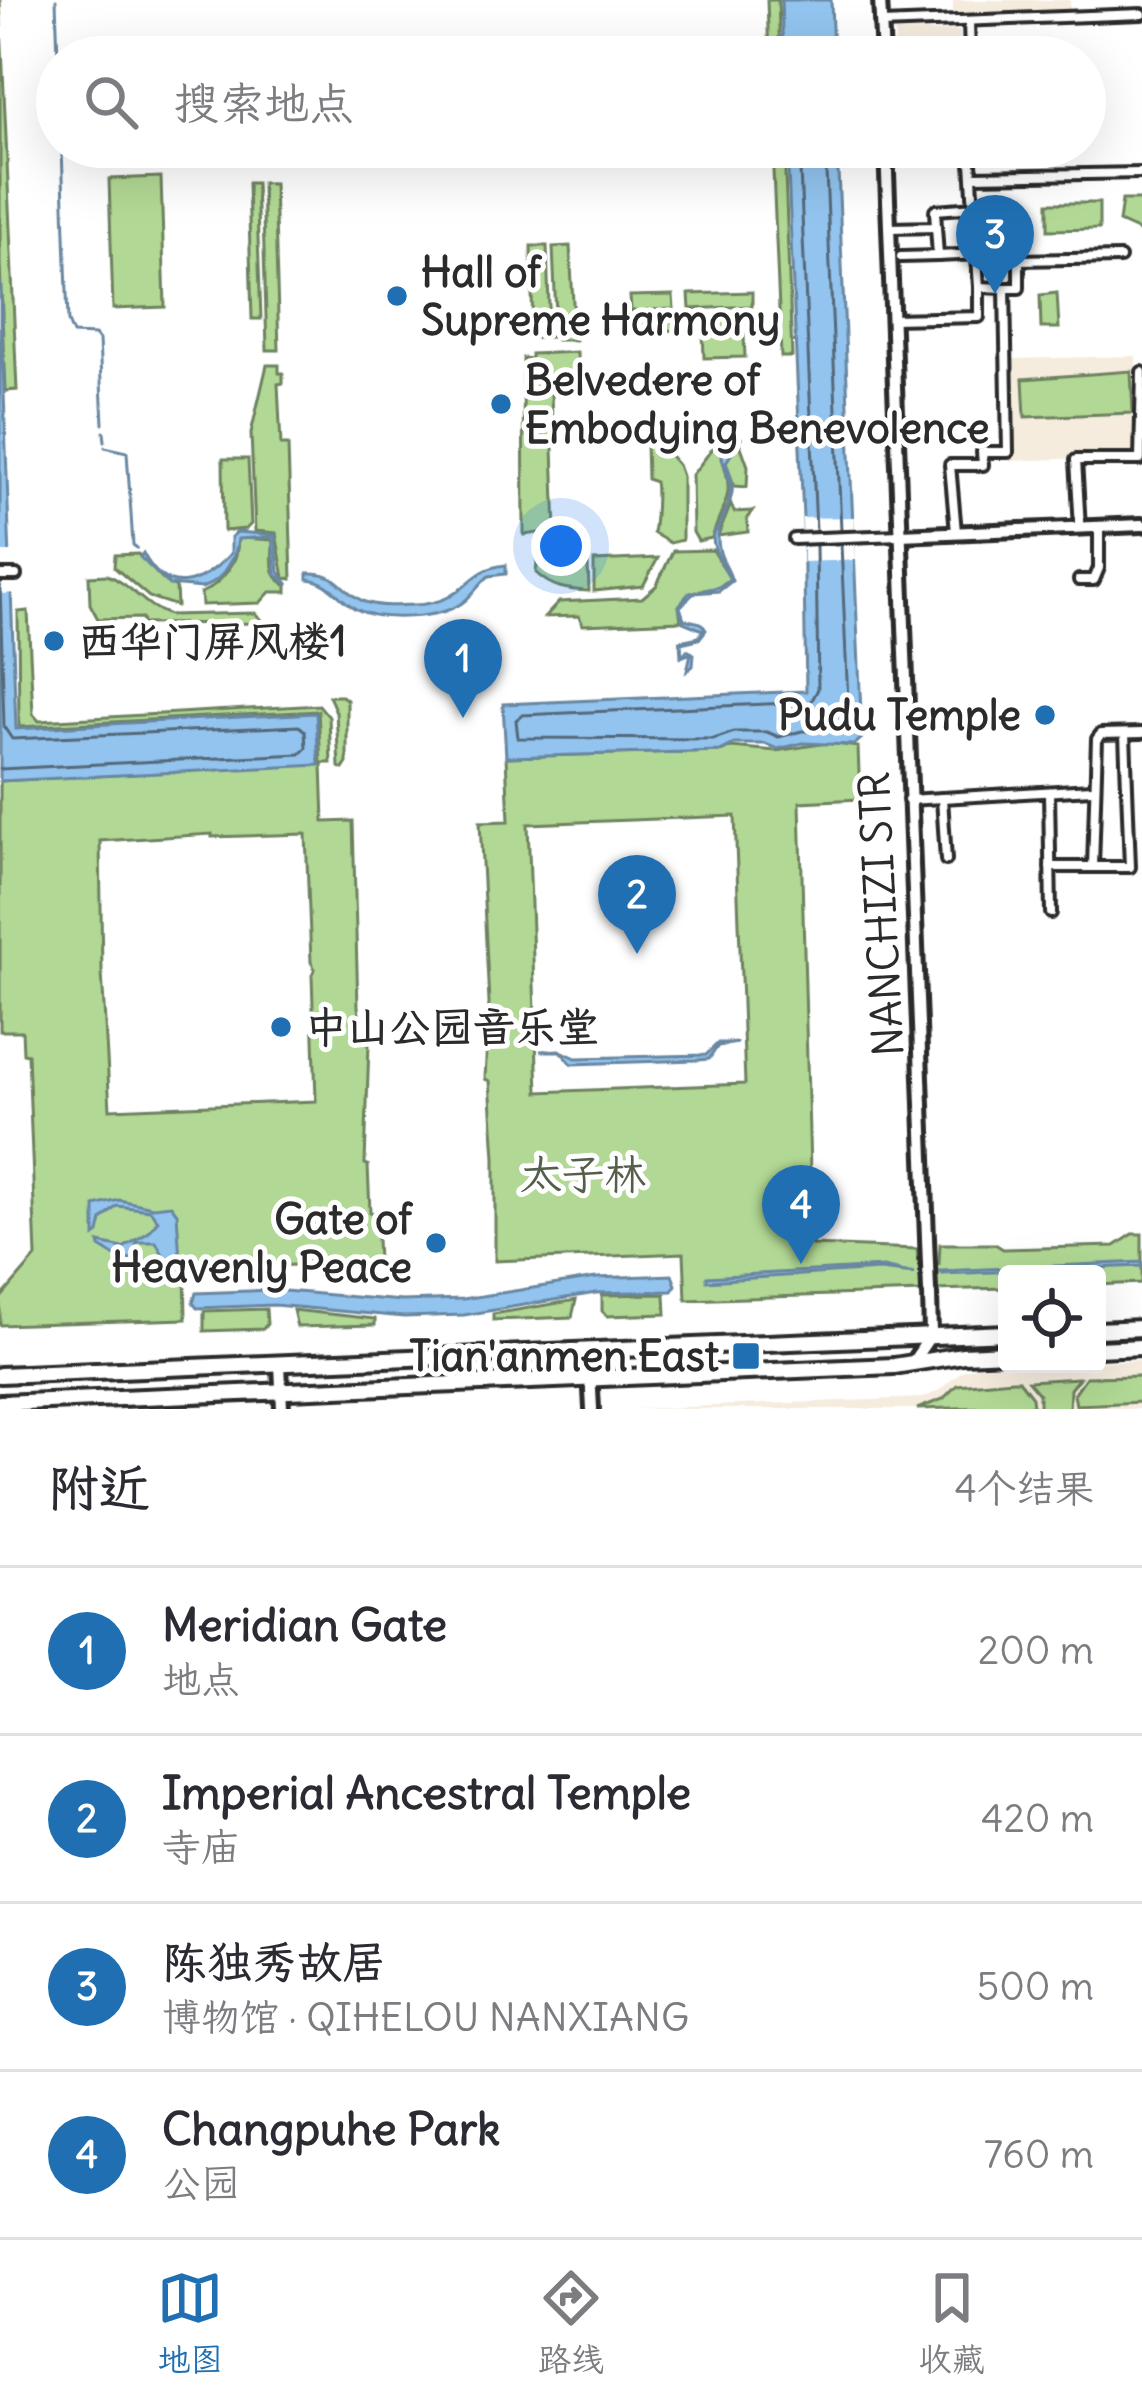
<!DOCTYPE html>
<html lang="zh">
<meta charset="utf-8">
<style>
body{margin:0;font-family:Delius,"LXGW WenKai TC",sans-serif;background:#f7f7f7;color:#2b2b33}
.controls{position:absolute;right:36px;bottom:36px;display:grid;overflow:hidden;border-radius:12px;box-shadow:0 12px 48px #0002}
.controls button{width:108px;height:108px;display:grid;place-items:center;padding:0;border:0;border-bottom:3px solid #e1e1e2;background:#fff;color:#2b2b33;font:60px sans-serif}
.you{position:absolute;left:561px;top:546px;width:42px;height:42px;margin:-30px;border:9px solid #fff;border-radius:50%;background:#1a73e8;box-shadow:0 0 0 18px #1a73e833}
.badge{display:grid;place-items:center;width:78px;height:78px;border-radius:50%;background:#1f6fb2;color:#fff;font-size:39px;font-weight:700}
.pin{position:absolute;translate:-50% -99px;filter:drop-shadow(0 3px 6px #0008)}
.pin::after{content:'';position:absolute;top:63px;width:42px;height:36px;background:inherit;clip-path:polygon(0 0,100% 0,50% 100%)}
.list{margin:0;padding:0;list-style:none}
h2{display:flex;justify-content:space-between;align-items:center;height:156px;margin:0;padding:0 48px;font-size:51px}
h2 small{font-size:39px;font-weight:400;color:#7c7c81}
.list li{display:grid;grid-template-columns:78px 1fr auto;gap:36px;align-items:center;box-sizing:border-box;height:168px;padding:0 48px;border-top:3px solid #e1e1e2}
.list b{display:block;font-size:45px;white-space:nowrap}
.list p{margin:0;font-size:39px;white-space:nowrap;color:#7c7c81}
.list em{font-size:39px;font-style:normal;color:#7c7c81}
.icon{flex:none;width:66px;height:66px;fill:none;stroke:currentColor;stroke-width:2;stroke-linecap:round;stroke-linejoin:round}
.map{position:relative;flex:none;width:1142px;height:1409px;overflow:hidden}
.search{position:absolute;background:#fff;box-shadow:0 12px 48px #0002;left:36px;right:36px;top:36px;height:132px;display:flex;align-items:center;gap:30px;box-sizing:border-box;padding:0 42px;border-radius:66px;color:#7c7c81;font-size:45px}
.sheet{height:828px;background:#fff}
nav{display:flex;justify-content:space-around;align-items:center;box-sizing:border-box;height:168px;border-top:3px solid #e1e1e2;background:#fff;font-size:33px;color:#7c7c81}
nav a{display:grid;justify-items:center;gap:6px}
nav .on{color:#1f6fb2}
.map>svg:first-child{display:block}
.built{fill:#f5ecde}
.green{fill:#b1d894;stroke:#6e8260;stroke-width:3;fill-rule:evenodd}
.water{fill:#92c4ef;stroke:#6987a1;stroke-width:3}
.pier{fill:#fff}
.lines{fill:none;stroke-linecap:round;stroke-linejoin:round}
.shore{stroke:#546879;stroke-width:3}
.stream{stroke:#6987a1;stroke-width:3}
.street-casing{stroke:#2b2b2b;stroke-width:16}
.secondary-casing{stroke:#2b2b2b;stroke-width:20}
.highway-casing{stroke:#2b2b2b;stroke-width:22}
.street{stroke:#fff;stroke-width:8}
.secondary{stroke:#fff;stroke-width:10}
.highway{stroke:#fff;stroke-width:14}
.poi-dot{fill:#1f6fb2;stroke:#fff;stroke-width:4.5}
.labels{text-anchor:middle;dominant-baseline:central;stroke-width:10;stroke-linejoin:round;paint-order:stroke}
.poi-label{font-size:42px;font-weight:bold;fill:#2b2b2b;stroke:#fff;text-anchor:start}
.street-label{font-size:42px;fill:#2b2b2b;stroke:#fff}
.park-label{font-size:42px;fill:#535f4a;stroke:#fff}
</style>
<div class="map">
<svg width="1142" height="1409" viewBox="0 0 1142 1409">
<rect width="100%" height="100%" fill="#fff"/>
<filter id="ink" filterUnits="userSpaceOnUse"><feTurbulence type="fractalNoise" baseFrequency=".00833" numOctaves="2"/><feDisplacementMap in="SourceGraphic" scale="24" xChannelSelector="R" yChannelSelector="G"/><feConvolveMatrix kernelMatrix="1 2 1 2 8 2 1 2 1" color-interpolation-filters="sRGB"/></filter>
<g filter="url(#ink)">
<!-- built -->
<g class="built">
<path d="M 953,0 L 1070,0 L 1070,11 L 953,15 Z"/>
<path d="M 960,31 L 961,57 L 895,57 L 895,32 Z"/>
<path d="M 1136,356 L 1137,456 L 1009,461 L 1010,359 Z"/>
<path d="M 1142,1360 L 1142,1409 L 632,1409 L 923,1398 L 938,1391 L 962,1371 L 978,1366 Z"/>
</g>
<!-- green -->
<g class="green">
<path d="M 0,0 L 17,390 L 5,391 L 0,262 Z"/>
<path d="M 767,0 L 778,0 L 780,57 L 769,57 Z"/>
<path d="M 772,147 L 784,147 L 792,357 L 781,357 Z"/>
<path d="M 161,177 L 165,307 L 113,309 L 109,179 Z"/>
<path d="M 248,183 L 256,183 L 261,319 L 252,319 Z"/>
<path d="M 262,183 L 274,183 L 279,350 L 267,350 Z"/>
<path d="M 1122,200 L 1142,200 L 1142,251 L 1141,232 L 1119,222 Z"/>
<path d="M 1048,203 L 1099,203 L 1099,229 L 1048,230 Z"/>
<path d="M 531,246 L 547,246 L 550,337 L 533,338 Z"/>
<path d="M 570,246 L 575,340 L 557,340 L 553,247 Z"/>
<path d="M 752,292 L 752,306 L 690,309 L 689,294 Z"/>
<path d="M 1057,293 L 1059,328 L 1041,328 L 1040,295 Z"/>
<path d="M 673,295 L 674,309 L 631,311 L 630,296 Z"/>
<path d="M 743,315 L 745,357 L 704,358 L 703,331 L 689,331 L 688,318 Z"/>
<path d="M 676,318 L 676,330 L 631,332 L 631,319 Z"/>
<path d="M 577,352 L 578,390 L 551,393 L 556,530 L 560,545 L 575,544 L 576,563 L 588,563 L 589,591 C 567,590 552,588 536,573 L 539,539 L 546,532 L 524,535 L 523,358 L 531,359 L 531,354 Z"/>
<path d="M 267,365 L 279,365 L 279,373 L 283,373 L 283,383 L 278,384 L 281,445 L 288,445 L 292,579 L 284,578 L 276,533 L 255,531 L 251,433 Z"/>
<path d="M 1131,371 L 1133,413 L 1025,417 L 1023,379 Z"/>
<path d="M 738,434 L 722,458 C 736,499 723,502 712,538 L 698,541 L 693,532 L 692,475 L 723,435 Z"/>
<path d="M 739,441 L 748,466 L 747,487 L 734,486 L 726,462 Z"/>
<path d="M 646,443 L 659,443 L 678,465 L 682,476 L 682,540 L 670,543 L 653,533 C 655,522 657,492 655,482 L 647,479 Z"/>
<path d="M 223,459 L 248,459 L 251,524 L 246,529 L 224,531 Z"/>
<path d="M 731,504 L 734,512 L 753,511 L 747,519 L 748,532 L 718,536 Z"/>
<path d="M 241,538 L 273,540 C 273,559 268,576 287,586 L 287,592 L 270,592 L 260,603 L 202,605 L 201,593 C 219,585 241,561 237,540 Z"/>
<path d="M 713,550 L 730,579 L 719,587 L 689,593 L 679,606 L 681,621 L 583,625 L 579,616 L 545,617 L 559,602 L 642,598 L 656,586 L 673,551 Z"/>
<path d="M 138,554 L 162,579 L 176,587 L 177,606 L 149,597 L 114,567 L 115,555 Z"/>
<path d="M 658,558 L 643,586 L 594,591 L 594,561 Z"/>
<path d="M 107,575 C 130,583 144,607 169,615 L 255,613 L 265,623 L 143,624 L 142,618 L 98,619 L 90,604 L 89,576 Z"/>
<path d="M 28,611 L 33,714 L 39,721 L 319,705 L 329,717 L 331,763 L 321,763 L 318,711 L 19,727 L 18,612 Z"/>
<path d="M 329,696 L 342,696 L 347,700 L 347,763 L 343,769 L 339,767 L 336,712 Z"/>
<path d="M 827,743 L 858,747 L 860,799 L 800,802 L 812,1245 L 917,1249 L 922,1292 L 686,1300 L 684,1253 L 495,1261 L 495,1158 L 490,1081 L 485,1079 L 489,1003 L 480,822 L 509,821 L 506,757 L 723,751 L 731,747 L 776,751 ZM 735,816 L 745,1084 L 538,1092 L 528,824 Z"/>
<path d="M 322,764 L 324,822 L 353,821 L 358,1007 L 361,1029 L 369,1029 L 369,1044 L 365,1164 L 368,1165 L 370,1212 L 376,1213 L 378,1263 L 185,1268 L 186,1319 L 0,1325 L 0,1299 L 36,1257 L 28,1054 L 23,1053 L 22,1031 L 0,1031 L 0,781 ZM 212,834 L 212,837 L 306,834 L 311,962 L 315,969 L 312,975 L 316,1101 L 110,1109 L 102,972 L 100,841 Z"/>
<path d="M 1133,1234 L 1142,1234 L 1142,1283 L 1097,1285 L 1097,1274 L 1007,1274 L 1007,1288 L 934,1290 L 933,1265 L 939,1264 L 940,1244 L 995,1244 L 1003,1249 L 1115,1246 Z"/>
<path d="M 665,1294 L 666,1314 L 607,1316 L 602,1311 L 602,1295 Z"/>
<path d="M 576,1300 L 572,1317 L 493,1320 L 493,1314 Z"/>
<path d="M 266,1309 L 267,1324 L 263,1329 L 204,1331 L 204,1311 Z"/>
<path d="M 293,1310 L 375,1319 L 375,1325 L 297,1327 Z"/>
<path d="M 1142,1376 L 1142,1402 L 1076,1405 L 1074,1394 L 1086,1377 Z"/>
<path d="M 1079,1378 L 1070,1389 L 1069,1409 L 1039,1409 L 1039,1394 L 1028,1381 Z"/>
<path d="M 1012,1380 L 1019,1380 L 1032,1397 L 1033,1406 L 917,1409 L 943,1399 L 957,1385 Z"/>
</g>
<!-- water -->
<g class="water">
<path d="M 781,0 L 831,0 L 833,57 L 783,57 Z"/>
<path d="M 787,147 L 837,147 L 862,738 L 854,745 L 803,743 L 778,749 L 765,744 L 734,744 L 720,751 L 506,757 L 503,704 L 806,691 L 803,518 Z"/>
<path d="M 0,280 L 16,729 L 316,713 L 319,765 L 0,781 Z"/>
<path d="M 738,434 L 741,438 L 726,462 C 743,507 720,501 718,536 C 717,555 727,565 732,581 L 719,591 L 694,593 L 680,607 L 684,619 L 701,623 L 706,630 L 699,639 L 681,643 L 682,656 L 687,650 L 694,654 L 693,666 L 687,671 L 691,653 L 681,657 L 680,641 L 699,637 L 703,630 L 683,622 L 679,606 L 689,593 L 719,587 L 730,579 C 695,519 725,542 730,492 C 732,479 723,467 722,455 Z"/>
<path d="M 237,532 L 275,535 L 279,572 L 289,585 L 276,575 L 272,537 L 238,539 C 236,559 223,580 202,588 L 169,585 L 140,557 L 143,553 C 167,600 202,584 231,553 L 231,537 Z"/>
<path d="M 506,565 L 506,574 L 489,576 C 479,584 472,596 462,603 C 439,619 381,622 356,609 C 337,598 331,582 308,579 L 308,573 C 341,572 339,591 365,602 C 380,607 398,606 413,605 C 469,603 464,569 506,565 Z"/>
<path d="M 718,1043 L 738,1043 L 718,1046 L 709,1059 L 697,1060 L 572,1064 L 560,1051 L 540,1051 L 559,1050 L 576,1058 L 706,1055 Z"/>
<path d="M 119,1200 L 153,1207 L 171,1205 L 177,1213 L 180,1260 L 166,1260 L 156,1242 L 137,1242 L 133,1259 L 121,1260 L 100,1247 L 99,1243 L 123,1248 L 149,1232 L 158,1220 L 150,1210 L 117,1206 L 102,1220 L 99,1233 L 95,1236 L 95,1206 Z"/>
<path d="M 1142,1262 L 1142,1266 L 942,1274 L 939,1271 Z"/>
<path d="M 883,1267 L 914,1274 L 879,1270 L 707,1281 L 707,1277 Z"/>
<path d="M 672,1275 L 676,1285 L 672,1291 L 596,1293 L 464,1315 L 404,1317 L 274,1305 L 197,1308 L 193,1303 L 196,1293 L 273,1290 L 402,1301 L 463,1299 L 596,1278 Z"/>
</g>
<!-- pier -->
<g class="pier">
<path d="M 854,517 L 856,560 L 803,562 L 802,518 Z"/>
<path d="M 0,552 L 15,552 L 17,593 L 0,594 Z"/>
</g>
<g class="lines">
<!-- shore -->
<g class="shore">
<path d="M 799,147 L 816,531"/>
<path d="M 825,147 L 841,530"/>
<path d="M 816,545 L 818,689 L 811,702 L 522,715 L 516,720 L 518,738 L 714,739 L 734,732 L 767,732 L 779,737 L 802,731 L 847,731 L 849,725 L 841,544"/>
<path d="M 0,769 L 300,754 L 306,748 L 305,731 L 299,726 L 12,739 L 4,727 L 0,582"/>
</g>
<!-- stream -->
<g class="stream">
<path d="M 56,0 L 58,57"/>
<path d="M 62,147 L 68,322 L 73,334 L 95,335 L 99,340 L 103,424"/>
<path d="M 104,432 L 105,441"/>
<path d="M 105,447 L 127,452 L 133,545 L 137,548"/>
</g>
<!-- street casing -->
<g class="street-casing">
<g id="street">
<path d="M 969,21 L 970,57"/>
<path d="M 881,24 L 1142,14"/>
<path d="M 974,176 L 1142,173"/>
<path d="M 936,227 L 938,256 L 978,254"/>
<path d="M 890,228 L 936,227 L 935,210 L 976,207"/>
<path d="M 901,257 L 938,256"/>
<path d="M 1005,288 L 1019,288 L 1019,260 L 1120,258"/>
<path d="M 893,319 L 979,317 L 979,287"/>
<path d="M 1080,528 L 1076,460 L 1140,460 L 1142,372"/>
<path d="M 956,532 L 950,465 L 983,465 L 982,452 L 1008,452 L 1005,288 L 979,287 L 970,147"/>
<path d="M 794,539 L 900,535"/>
<path d="M 0,575 L 16,575"/>
<path d="M 1079,580 L 1094,580 L 1099,568 L 1099,528"/>
<path d="M 1049,792 L 1051,913"/>
<path d="M 942,798 L 946,860"/>
<path d="M 908,800 L 1092,789"/>
<path d="M 1050,867 L 1093,867 L 1097,739 L 1101,734 L 1142,733"/>
<path d="M 1093,867 L 1130,867 L 1125,734"/>
</g>
</g>
<!-- secondary casing -->
<g class="secondary-casing">
<g id="secondary">
<path d="M 880,0 L 883,57"/>
<path d="M 886,147 L 929,1291"/>
<path d="M 900,535 L 1142,525"/>
<path d="M 589,1352 L 592,1409"/>
<path d="M 912,1363 L 931,1335 L 930,1294"/>
<path d="M 280,1364 L 282,1409"/>
</g>
</g>
<!-- highway casing -->
<g class="highway-casing">
<g id="highway">
<path d="M 1097,1330 L 1142,1328"/>
<path d="M 1097,1349 L 1142,1347"/>
<path d="M 0,1375 L 1007,1333"/>
<path d="M 0,1403 L 894,1366 L 963,1355 L 1007,1353"/>
</g>
</g>
<!-- street -->
<use href="#street" class="street"/>
<!-- secondary -->
<use href="#secondary" class="secondary"/>
<!-- highway -->
<use href="#highway" class="highway"/>
</g>
</g>
<!-- markers -->
<g class="poi-dot">
<circle cx="397" cy="296" r="12"/>
<circle cx="501" cy="404" r="12"/>
<circle cx="54" cy="641" r="12"/>
<circle cx="1045" cy="715" r="12"/>
<circle cx="281" cy="1027" r="12"/>
<circle cx="436" cy="1243" r="12"/>
<rect x="731" y="1341" width="30" height="30" rx="6"/>
</g>
<g class="labels">
<!-- poi labels -->
<g class="poi-label">
<text x="421" y="272">Hall of<tspan x="421" dy="48">Supreme Harmony</tspan></text>
<text x="525" y="380">Belvedere of<tspan x="525" dy="48">Embodying Benevolence</tspan></text>
<text x="78" y="641">西华门屏风楼1</text>
<text x="1021" y="715" text-anchor="end">Pudu Temple</text>
<text x="305" y="1027">中山公园音乐堂</text>
<text x="412" y="1219" text-anchor="end">Gate of<tspan x="412" dy="48">Heavenly Peace</tspan></text>
<text x="719" y="1356" text-anchor="end">Tian'anmen East</text>
</g>
<!-- street labels -->
<g class="street-label">
<text transform="translate(881 914) rotate(-93)">NANCHIZI STR</text>
</g>
<!-- park labels -->
<g class="park-label">
<text x="583" y="1174">太子林</text>
</g>
</g>
</svg>
<div class="controls">
<button><svg class="icon" aria-label="locate" viewBox="0 0 24 24"><circle cx="12" cy="12" r="6"/><path d="M12 2v4M12 18v4M2 12h4M18 12h4"/></svg></button>
</div>
<div class="you"></div>
<div class="pin badge" style="left:463px;top:718px">1</div>
<div class="pin badge" style="left:637px;top:954px">2</div>
<div class="pin badge" style="left:995px;top:294px">3</div>
<div class="pin badge" style="left:801px;top:1264px">4</div>
<div class="search"><svg class="icon" aria-label="search" viewBox="0 0 24 24"><circle cx="10" cy="10" r="6"/><path d="M15 15l6 6"/></svg>搜索地点</div>
</div>
<section class="sheet">
<h2>附近<small>4个结果</small></h2>
<ul class="list">
<li><span class="badge">1</span><div><b>Meridian Gate</b><p>地点</p></div><em>200 m</em></li>
<li><span class="badge">2</span><div><b>Imperial Ancestral Temple</b><p>寺庙</p></div><em>420 m</em></li>
<li><span class="badge">3</span><div><b>陈独秀故居</b><p>博物馆 · QIHELOU NANXIANG</p></div><em>500 m</em></li>
<li><span class="badge">4</span><div><b>Changpuhe Park</b><p>公园</p></div><em>760 m</em></li>
</ul>
</section>
<nav>
<a class="on"><svg class="icon" aria-label="map" viewBox="0 0 24 24"><path d="M3 6l6-2 6 2 6-2v14l-6 2-6-2-6 2zM9 4v14M15 6v14"/></svg>地图</a>
<a><svg class="icon" aria-label="directions" viewBox="0 0 24 24"><path d="M12 3l9 9-9 9-9-9zM9 14v-3h6M13 9l2 2-2 2"/></svg>路线</a>
<a><svg class="icon" aria-label="saved" viewBox="0 0 24 24"><path d="M7 4h10v16l-5-4-5 4z"/></svg>收藏</a>
</nav>
